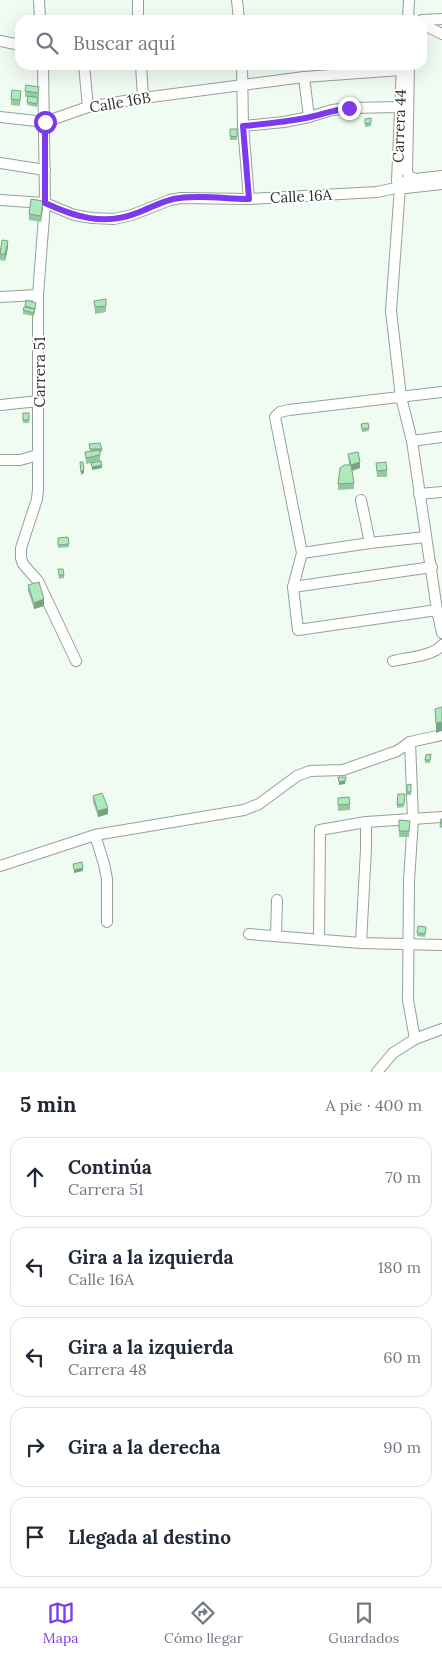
<!DOCTYPE html>
<html lang="es">
<meta charset="utf-8">
<style>
body{margin:0;font-family:Lora,serif;background:#f2f2f3;color:#1f2937}
.stop{position:absolute;width:15px;height:15px;margin:-11px;border:4px solid #7c3aed;border-radius:50%;background:#fff}
.stop.end{background:#7c3aed;border-color:#fff;box-shadow:0 1px 5px #0008}
.list{margin:0;padding:0;list-style:none}
h2{display:flex;justify-content:space-between;align-items:center;height:65px;margin:0;padding:0 20px;font-size:21px}
h2 small{font-size:16px;font-weight:400;color:#747a83}
.list li{display:grid;grid-template-columns:32px 1fr auto;gap:15px;align-items:center;box-sizing:border-box;height:80px;margin:0 10px 10px;padding:0 10px;border:1px solid #e0e1e3;border-radius:15px}
.list b{display:block;font-size:19px;white-space:nowrap}
.list p{margin:0;font-size:16px;white-space:nowrap;color:#747a83}
.list em{font-size:16px;font-style:normal;color:#747a83}
.icon{flex:none;width:28px;height:28px;fill:none;stroke:currentColor;stroke-width:2;stroke-linecap:round;stroke-linejoin:round}
.map{position:relative;flex:none;width:442px;height:1072px;overflow:hidden}
.search{position:absolute;background:#fff;box-shadow:0 5px 20px #0002;left:15px;right:15px;top:15px;height:55px;display:flex;align-items:center;gap:12px;box-sizing:border-box;padding:0 18px;border-radius:15px;color:#747a83;font-size:19px}
.sheet{height:515px;background:#fff}
nav{display:flex;justify-content:space-around;align-items:center;box-sizing:border-box;height:70px;border-top:1px solid #e0e1e3;background:#fff;font-size:14px;color:#747a83}
nav a{display:grid;justify-items:center;gap:2px}
nav .on{color:#7c3aed}
.map>svg:first-child{display:block}
.lines{fill:none;stroke-linecap:round;stroke-linejoin:round}
.minor-casing{stroke:#96a198;stroke-width:12}
.minor{stroke:#fff;stroke-width:10}
.wall{fill:#95c8a1}
.shaded-wall{fill:#79a383}
.building{fill:#ade9bb;stroke:#79a383}
.route{stroke:#7c3aed;stroke-width:6}
.labels{text-anchor:middle;dominant-baseline:central;stroke-width:4;stroke-linejoin:round;paint-order:stroke}
.street-label{font-size:15px;fill:#2f3430;stroke:#fff}
</style>
<div class="map">
<svg width="442" height="1072" viewBox="0 0 442 1072">
<rect width="100%" height="100%" fill="#f0fcf2"/>
<g class="lines">
<!-- minor casing -->
<g class="minor-casing">
<g id="minor">
<path d="M 39,0 L 40,20"/>
<path d="M 138,0 L 138,20"/>
<path d="M 237,0 L 239,20"/>
<path d="M 408,20 L 409,0"/>
<path d="M 422,20 L 442,19"/>
<path d="M 427,20 L 430,28 L 442,34"/>
<path d="M 0,41 L 20,45"/>
<path d="M 43,65 L 45,203 L 38,295 L 38,490 L 37,499 L 21,548 L 21,558 L 23,564 L 38,581 L 76,661"/>
<path d="M 84,65 L 88,107"/>
<path d="M 141,65 L 143,98"/>
<path d="M 242,65 L 243,126 L 249,199"/>
<path d="M 402,65 L 397,181 L 400,187 L 391,311 L 401,397 L 412,441 L 437,610 L 298,630 L 293,587 L 302,553 L 275,417 L 280,412 L 289,410 L 442,392"/>
<path d="M 409,65 L 407,172 L 410,177"/>
<path d="M 304,77 L 309,117"/>
<path d="M 0,117 L 45,122 L 88,107 L 143,98 L 304,77 L 401,70"/>
<path d="M 243,126 L 284,122 L 309,117 L 332,110 L 349,108 L 400,107"/>
<path d="M 0,163 L 45,170"/>
<path d="M 410,177 L 415,179 L 442,176"/>
<path d="M 400,187 L 406,188 L 442,184"/>
<path d="M 0,200 L 45,203 L 74,215 L 92,218 L 114,219 L 132,215 L 170,200 L 181,198 L 249,199 L 377,192 L 400,187 L 410,177"/>
<path d="M 0,297 L 38,295"/>
<path d="M 0,405 L 39,401"/>
<path d="M 412,441 L 442,437"/>
<path d="M 0,460 L 20,460 L 38,455"/>
<path d="M 419,494 L 442,492"/>
<path d="M 361,500 L 370,543"/>
<path d="M 302,553 L 370,543 L 426,537"/>
<path d="M 293,587 L 432,567"/>
<path d="M 437,610 L 442,633"/>
<path d="M 393,661 C 406,658 434,656 442,645"/>
<path d="M 410,742 L 413,819 L 409,881 L 408,1000 L 415,1039"/>
<path d="M 95,835 L 104,864 L 107,879 L 107,922"/>
<path d="M 0,866 L 95,835 L 244,810 L 259,804 L 297,776 L 310,771 L 343,770 L 397,751 L 410,742 L 442,735"/>
<path d="M 249,934 L 361,943 L 442,945"/>
<path d="M 276,935 L 277,900"/>
<path d="M 319,939 L 320,830 L 366,822 L 442,817"/>
<path d="M 361,943 L 366,849 L 366,822"/>
<path d="M 377,1072 L 393,1053 L 415,1039 L 442,1029"/>
</g>
</g>
<!-- minor -->
<use href="#minor" class="minor"/>
</g>
<!-- wall -->
<g class="wall">
<path d="M 26,85 L 39,93 L 37,107 L 27,105 L 28,97 L 25,97 Z"/>
<path d="M 21,97 L 20,106 L 11,105 L 11,99 Z"/>
<path d="M 371,118 L 371,126 L 365,127 L 365,119 Z"/>
<rect x="230" y="129" width="7" height="11"/>
<path d="M 43,207 L 41,222 L 29,220 L 29,214 Z"/>
<path d="M 8,247 L 5,261 L 0,260 L 0,248 Z"/>
<path d="M 94,301 L 106,306 L 106,312 L 95,314 Z"/>
<path d="M 25,306 L 36,306 L 34,316 L 23,314 L 23,310 Z"/>
<rect x="23" y="413" width="6" height="10"/>
<path d="M 361,424 L 369,428 L 369,431 L 362,432 Z"/>
<path d="M 89,444 L 102,449 L 102,452 L 100,452 L 100,461 L 86,464 L 85,452 L 90,452 Z"/>
<path d="M 348,454 L 360,468 L 352,471 L 354,483 L 354,489 L 338,490 L 338,484 L 349,465 Z"/>
<path d="M 376,463 L 387,470 L 387,477 L 377,477 Z"/>
<path d="M 58,538 L 69,544 L 69,547 L 58,548 Z"/>
<path d="M 58,569 L 64,575 L 64,578 L 59,579 Z"/>
<path d="M 28,585 L 44,606 L 34,609 L 28,591 Z"/>
<path d="M 431,757 L 430,763 L 425,763 L 425,760 Z"/>
<path d="M 411,784 L 411,795 L 407,795 L 407,785 Z"/>
<path d="M 398,794 L 405,794 L 404,807 L 397,808 Z"/>
<path d="M 93,796 L 108,814 L 98,817 L 93,802 Z"/>
<path d="M 338,798 L 350,804 L 350,810 L 338,811 Z"/>
<path d="M 399,820 L 410,821 L 409,837 L 399,837 Z"/>
<path d="M 426,930 L 425,937 L 417,936 L 417,933 Z"/>
</g>
<!-- shaded-wall -->
<g class="shaded-wall">
<path d="M 43,201 L 43,207 L 41,222 L 41,216 Z"/>
<path d="M 8,241 L 8,247 L 5,261 L 5,254 Z"/>
<path d="M 360,462 L 360,468 L 351,471 L 351,465 Z"/>
<path d="M 102,465 L 102,468 L 92,470 L 92,467 Z"/>
<path d="M 84,469 L 84,473 L 81,475 L 81,472 Z"/>
<path d="M 44,599 L 44,606 L 34,609 L 34,603 Z"/>
<path d="M 442,722 L 442,731 L 436,733 L 436,723 Z"/>
<path d="M 346,777 L 345,784 L 339,785 L 339,782 Z"/>
<path d="M 108,808 L 108,814 L 98,817 L 98,811 Z"/>
<path d="M 83,868 L 83,871 L 74,873 L 74,870 Z"/>
</g>
<!-- building -->
<g class="building">
<path d="M 26,85 L 39,87 L 38,93 L 25,91 Z"/>
<path d="M 12,90 L 21,91 L 20,100 L 11,99 Z"/>
<path d="M 28,96 L 38,98 L 37,104 L 27,102 Z"/>
<path d="M 371,118 L 371,123 L 365,124 L 365,119 Z"/>
<path d="M 230,129 L 237,129 L 237,137 L 230,136 Z"/>
<path d="M 31,199 L 43,201 L 41,216 L 29,214 Z"/>
<path d="M 2,240 L 8,241 L 5,254 L 0,254 Z"/>
<path d="M 106,299 L 106,306 L 95,307 L 94,301 Z"/>
<path d="M 26,300 L 36,303 L 35,309 L 25,306 Z"/>
<path d="M 24,307 L 34,309 L 34,313 L 23,310 Z"/>
<rect x="23" y="413" width="6" height="7"/>
<path d="M 368,423 L 369,428 L 362,429 L 361,424 Z"/>
<path d="M 100,443 L 102,449 L 90,449 L 89,444 Z"/>
<path d="M 100,450 L 100,455 L 86,458 L 85,452 Z"/>
<path d="M 358,452 L 360,462 L 351,465 L 348,454 Z"/>
<path d="M 101,461 L 102,465 L 92,467 L 91,463 Z"/>
<path d="M 80,462 L 83,462 L 84,469 L 81,472 Z"/>
<path d="M 386,462 L 387,470 L 377,471 L 376,463 Z"/>
<path d="M 344,465 L 351,465 L 354,483 L 338,484 L 340,468 Z"/>
<path d="M 68,537 L 69,544 L 58,545 L 58,538 Z"/>
<path d="M 58,569 L 63,569 L 64,575 L 59,575 Z"/>
<path d="M 39,582 L 44,599 L 34,603 L 28,585 Z"/>
<path d="M 442,707 L 442,722 L 436,723 L 435,709 Z"/>
<path d="M 431,754 L 430,760 L 425,760 L 426,755 Z"/>
<path d="M 338,777 L 346,777 L 345,781 L 339,782 Z"/>
<path d="M 411,784 L 411,792 L 407,792 L 407,785 Z"/>
<path d="M 102,793 L 108,808 L 98,811 L 93,796 Z"/>
<path d="M 398,794 L 405,794 L 404,804 L 397,805 Z"/>
<path d="M 349,797 L 350,804 L 338,805 L 338,798 Z"/>
<path d="M 441,819 L 442,819 L 442,827 L 440,827 Z"/>
<path d="M 399,820 L 410,821 L 409,831 L 399,831 Z"/>
<path d="M 82,862 L 83,868 L 74,870 L 73,864 Z"/>
<path d="M 418,926 L 426,927 L 425,934 L 417,933 Z"/>
</g>
<g class="lines">
<!-- route -->
<path class="route" d="M 45,122 L 45,203 C 75,217 104,226 137,213 C 151,208 165,199 180,198 C 203,195 227,199 249,199 L 243,126 C 264,124 285,122 306,118 C 321,115 333,110 349,108"/>
</g>
<g class="labels">
<!-- street labels -->
<g class="street-label">
<text transform="translate(120 102) rotate(-10)">Calle 16B</text>
<text transform="translate(399 126) rotate(-88)">Carrera 44</text>
<text transform="translate(301 196) rotate(-3)">Calle 16A</text>
<text transform="translate(39 372) rotate(-90)">Carrera 51</text>
</g>
</g>
</svg>
<div class="stop" style="left:45px;top:122px"></div>
<div class="stop end" style="left:349px;top:108px"></div>
<div class="search"><svg class="icon" aria-label="search" viewBox="0 0 24 24"><circle cx="10" cy="10" r="6"/><path d="M15 15l6 6"/></svg>Buscar aquí</div>
</div>
<section class="sheet">
<h2>5 min<small>A pie · 400 m</small></h2>
<ul class="list">
<li><svg class="icon" aria-label="ahead" viewBox="0 0 24 24"><path d="M12 20V5M6 11l6-6 6 6"/></svg><div><b>Continúa</b><p>Carrera 51</p></div><em>70 m</em></li>
<li><svg class="icon" aria-label="left" viewBox="0 0 24 24"><path d="M17 20v-9H6M10 6l-5 5 5 5"/></svg><div><b>Gira a la izquierda</b><p>Calle 16A</p></div><em>180 m</em></li>
<li><svg class="icon" aria-label="left" viewBox="0 0 24 24"><path d="M17 20v-9H6M10 6l-5 5 5 5"/></svg><div><b>Gira a la izquierda</b><p>Carrera 48</p></div><em>60 m</em></li>
<li><svg class="icon" aria-label="right" viewBox="0 0 24 24"><path d="M7 20v-9h11M14 6l5 5-5 5"/></svg><div><b>Gira a la derecha</b></div><em>90 m</em></li>
<li><svg class="icon" aria-label="arrive" viewBox="0 0 24 24"><path d="M6 21V4h12l-3 4 3 4H6"/></svg><div><b>Llegada al destino</b></div></li>
</ul>
</section>
<nav>
<a class="on"><svg class="icon" aria-label="map" viewBox="0 0 24 24"><path d="M3 6l6-2 6 2 6-2v14l-6 2-6-2-6 2zM9 4v14M15 6v14"/></svg>Mapa</a>
<a><svg class="icon" aria-label="directions" viewBox="0 0 24 24"><path d="M12 3l9 9-9 9-9-9zM9 14v-3h6M13 9l2 2-2 2"/></svg>Cómo llegar</a>
<a><svg class="icon" aria-label="saved" viewBox="0 0 24 24"><path d="M7 4h10v16l-5-4-5 4z"/></svg>Guardados</a>
</nav>
